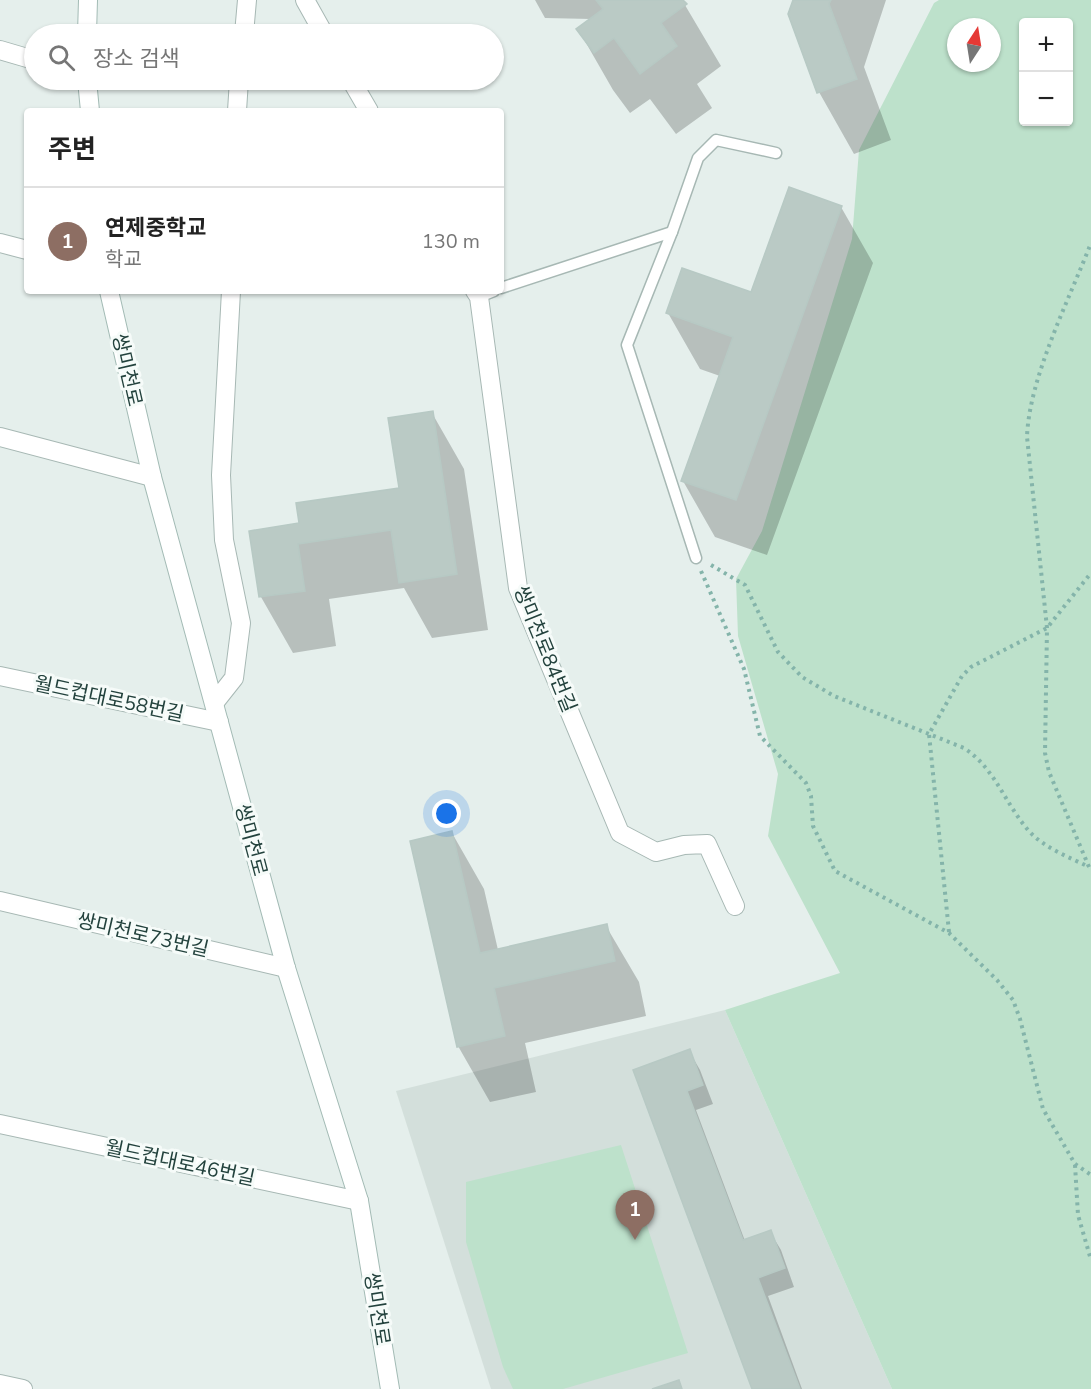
<!DOCTYPE html>
<html lang="ko">
<meta charset="utf-8">
<style>
body{margin:0;font-family:"Nunito Sans","Noto Sans KR",sans-serif;background:#f6f6f6;color:#222}
.controls{position:absolute;right:18px;top:18px;display:grid;overflow:hidden;border-radius:6px;box-shadow:0 2px 4px #0004}
.controls button{width:54px;height:54px;display:grid;place-items:center;padding:0;border:0;border-bottom:2px solid #e0e0e0;background:#fff;color:#222;font:30px sans-serif}
.compass{position:absolute;left:947px;top:18px;width:54px;height:54px;border-radius:50%;background:#fff;box-shadow:0 2px 4px #0004;rotate:12deg}
.you{position:absolute;left:447px;top:814px;width:21px;height:21px;margin:-15px;border:4px solid #fff;border-radius:50%;background:#1a73e8;box-shadow:0 0 0 9px #1a73e833}
.badge{display:grid;place-items:center;width:39px;height:39px;border-radius:50%;background:#82553b;color:#fff;font-size:20px;font-weight:700}
.pin{position:absolute;translate:-50% -50px;filter:drop-shadow(0 2px 3px #0008)}
.pin::after{content:'';position:absolute;top:32px;width:21px;height:18px;background:inherit;clip-path:polygon(0 0,100% 0,50% 100%)}
.list{margin:0;padding:0;list-style:none}
h2{display:flex;justify-content:space-between;align-items:center;height:78px;margin:0;padding:0 24px;font-size:26px}
h2 small{font-size:20px;font-weight:400;color:#767676}
.list li{display:grid;grid-template-columns:39px 1fr auto;gap:18px;align-items:center;box-sizing:border-box;height:108px;padding:0 24px;border-top:2px solid #e0e0e0}
.list b{display:block;font-size:22px;white-space:nowrap}
.list p{margin:0;font-size:20px;white-space:nowrap;color:#767676}
.list em{font-size:20px;font-style:normal;color:#767676}
.icon{flex:none;width:33px;height:33px;fill:none;stroke:currentColor;stroke-width:2;stroke-linecap:round;stroke-linejoin:round}
.map{position:relative;flex:none;width:1091px;height:1389px;overflow:hidden}
.search{position:absolute;background:#fff;box-shadow:0 2px 4px #0004;left:24px;top:24px;width:480px;height:66px;display:flex;align-items:center;gap:15px;box-sizing:border-box;padding:0 21px;border-radius:33px;color:#767676;font-size:22px}
.panel{position:absolute;background:#fff;box-shadow:0 2px 4px #0004;left:24px;top:108px;width:480px;height:186px;border-radius:6px}
.map>svg:first-child{display:block}
.built{fill:#d3dfdb}
.green{fill:#bde1cb;fill-rule:evenodd}
.shadow{fill:#0003}
.building{fill:#bacac5;stroke:#b7c9c4;stroke-width:1.5}
.lines{fill:none;stroke-linecap:round;stroke-linejoin:round}
.lane-casing{stroke:#a7b8b4;stroke-width:13}
.street-casing{stroke:#a7b8b4;stroke-width:20}
.secondary-casing{stroke:#a3bbb5;stroke-width:20}
.path{stroke:#84b4aa;stroke-width:4;stroke-dasharray:3 4.5;stroke-linecap:butt}
.lane{stroke:#fff;stroke-width:10}
.street{stroke:#fff;stroke-width:18}
.secondary{stroke:#fff;stroke-width:18}
.labels{text-anchor:middle;dominant-baseline:central;stroke-width:6;stroke-linejoin:round;paint-order:stroke}
.street-label{font-size:20px;fill:#23423d;stroke:#f6fbf9}
</style>
<div class="map">
<svg width="1091" height="1389" viewBox="0 0 1091 1389">
<rect width="100%" height="100%" fill="#e5efec"/>
<!-- built -->
<path class="built" d="M 725,1010 L 892,1389 L 491,1389 L 396,1091 Z"/>
<!-- green -->
<g class="green">
<path d="M 939,0 L 1091,0 L 1091,1389 L 892,1389 L 725,1010 L 840,973 L 768,836 L 778,774 L 738,636 L 736,579 L 762,531 L 852,239 L 859,150 L 934,3 ZM 1024,22 L 1068,22 L 1068,122 L 1024,122 ZM 956,27 L 992,27 L 992,63 L 956,63 Z"/>
<path d="M 621,1145 L 688,1353 L 563,1389 L 513,1389 L 503,1367 L 466,1242 L 466,1182 Z"/>
</g>
<!-- shadow -->
<g class="shadow">
<path d="M 535,0 L 682,0 L 721,66 L 697,84 L 712,108 L 676,134 L 650,99 L 630,113 L 613,90 L 578,29 L 591,19 L 545,18 Z"/>
<path d="M 795,0 L 886,0 L 864,67 L 891,140 L 854,154 L 819,92 L 790,14 Z"/>
<path d="M 841,207 L 873,263 L 767,555 L 715,537 L 683,481 L 720,376 L 700,369 L 668,313 L 752,294 Z"/>
<path d="M 432,413 L 464,469 L 488,630 L 432,638 L 404,588 L 329,599 L 336,646 L 293,653 L 261,597 L 251,532 L 300,524 L 401,489 Z"/>
<path d="M 452,833 L 484,889 L 498,950 L 606,926 L 639,982 L 646,1016 L 525,1043 L 536,1092 L 490,1102 L 458,1046 Z"/>
<path d="M 689,1051 L 700,1070 L 713,1104 L 696,1110 L 745,1241 L 770,1232 L 781,1250 L 794,1287 L 768,1296 L 802,1389 L 753,1389 L 635,1071 Z"/>
</g>
<!-- building -->
<g class="building">
<path d="M 596,0 L 683,0 L 687,4 L 661,23 L 677,46 L 640,74 L 614,38 L 594,53 L 576,29 L 603,9 Z"/>
<path d="M 793,0 L 831,0 L 829,4 L 857,79 L 817,93 L 788,14 Z"/>
<path d="M 789,187 L 842,206 L 736,500 L 681,481 L 733,337 L 666,313 L 682,268 L 751,292 Z"/>
<path d="M 433,411 L 457,574 L 399,583 L 391,530 L 298,544 L 305,591 L 259,597 L 249,531 L 299,523 L 296,503 L 399,488 L 388,418 Z"/>
<path d="M 452,831 L 480,953 L 607,924 L 615,961 L 494,988 L 505,1036 L 457,1047 L 410,841 Z"/>
<path d="M 690,1049 L 703,1085 L 687,1091 L 743,1240 L 771,1230 L 785,1268 L 758,1278 L 800,1389 L 752,1389 L 633,1070 Z"/>
<path d="M 679,1380 L 682,1389 L 652,1389 Z"/>
</g>
<g class="lines">
<!-- lane casing -->
<g class="lane-casing">
<g id="lane">
<path d="M 501,288 L 672,232"/>
<path d="M 479,297 L 494,291"/>
<path d="M 696,558 L 627,345 L 672,232 L 698,158 L 716,140 L 776,153"/>
</g>
</g>
<!-- street casing -->
<g class="street-casing">
<g id="street">
<path d="M 305,0 L 324,34"/>
<path d="M 244,34 L 247,0"/>
<path d="M 0,50 L 34,60"/>
<path d="M 351,80 L 369,111"/>
<path d="M 237,111 L 239,80"/>
<path d="M 0,243 L 27,250"/>
<path d="M 475,291 L 479,297 L 518,588 L 620,833 L 656,852 L 684,845 L 707,844 L 735,906"/>
<path d="M 0,437 L 152,477"/>
<path d="M 0,676 L 219,722"/>
<path d="M 215,702 L 234,678 L 241,623 L 224,540 L 221,475 L 231,291"/>
<path d="M 0,901 L 286,968"/>
<path d="M 0,1124 L 359,1201"/>
<path d="M 0,1384 L 23,1389"/>
</g>
</g>
<!-- secondary casing -->
<g class="secondary-casing">
<g id="secondary">
<path d="M 87,34 L 88,0"/>
<path d="M 87,80 L 90,111"/>
<path d="M 109,291 L 152,477 L 286,968 L 359,1201 L 390,1389"/>
</g>
</g>
<!-- path -->
<g class="path">
<path d="M 711,565 L 745,585 L 778,652 L 802,677 L 834,696 L 964,748 C 995,768 1005,804 1029,831 C 1044,848 1069,857 1089,867"/>
<path d="M 701,571 L 744,669 L 760,736 L 806,783 L 811,796 L 813,826 L 835,871 L 949,933 L 997,980 L 1013,1000 L 1020,1019 L 1043,1109 L 1075,1164 L 1091,1175"/>
<path d="M 1089,867 L 1049,772 L 1045,753 L 1047,628 L 1027,437 C 1029,378 1069,300 1091,243"/>
<path d="M 949,932 L 929,734 L 962,676 L 971,667 L 1047,628 L 1091,573"/>
<path d="M 1075,1165 L 1078,1215 L 1091,1260"/>
</g>
<!-- lane -->
<use href="#lane" class="lane"/>
<!-- street -->
<use href="#street" class="street"/>
<!-- secondary -->
<use href="#secondary" class="secondary"/>
</g>
<g class="labels">
<!-- street labels -->
<g class="street-label">
<text transform="translate(127 370) rotate(77)">쌍미천로</text>
<text transform="translate(545 649) rotate(68)">쌍미천로84번길</text>
<text transform="translate(109 699) rotate(12)">월드컵대로58번길</text>
<text transform="translate(251 840) rotate(75)">쌍미천로</text>
<text transform="translate(143 935) rotate(13)">쌍미천로73번길</text>
<text transform="translate(180 1163) rotate(12)">월드컵대로46번길</text>
<text transform="translate(377 1309) rotate(81)">쌍미천로</text>
</g>
</g>
</svg>
<div class="controls">
<button>+</button>
<button>−</button>
</div>
<svg class="compass" viewBox="-18 -18 36 36"><path d="M0-13l5 13h-10z" fill="#e53935"/><path d="M0 13l5-13h-10z" fill="#767676"/></svg>
<div class="you"></div>
<div class="pin badge" style="left:635px;top:1240px;background:#8d6e63">1</div>
<div class="search"><svg class="icon" aria-label="search" viewBox="0 0 24 24"><circle cx="10" cy="10" r="6"/><path d="M15 15l6 6"/></svg>장소 검색</div>
<section class="panel">
<h2>주변<small></small></h2>
<ul class="list">
<li><span class="badge" style="background:#8d6e63">1</span><div><b>연제중학교</b><p>학교</p></div><em>130 m</em></li>
</ul>
</section>
</div>
